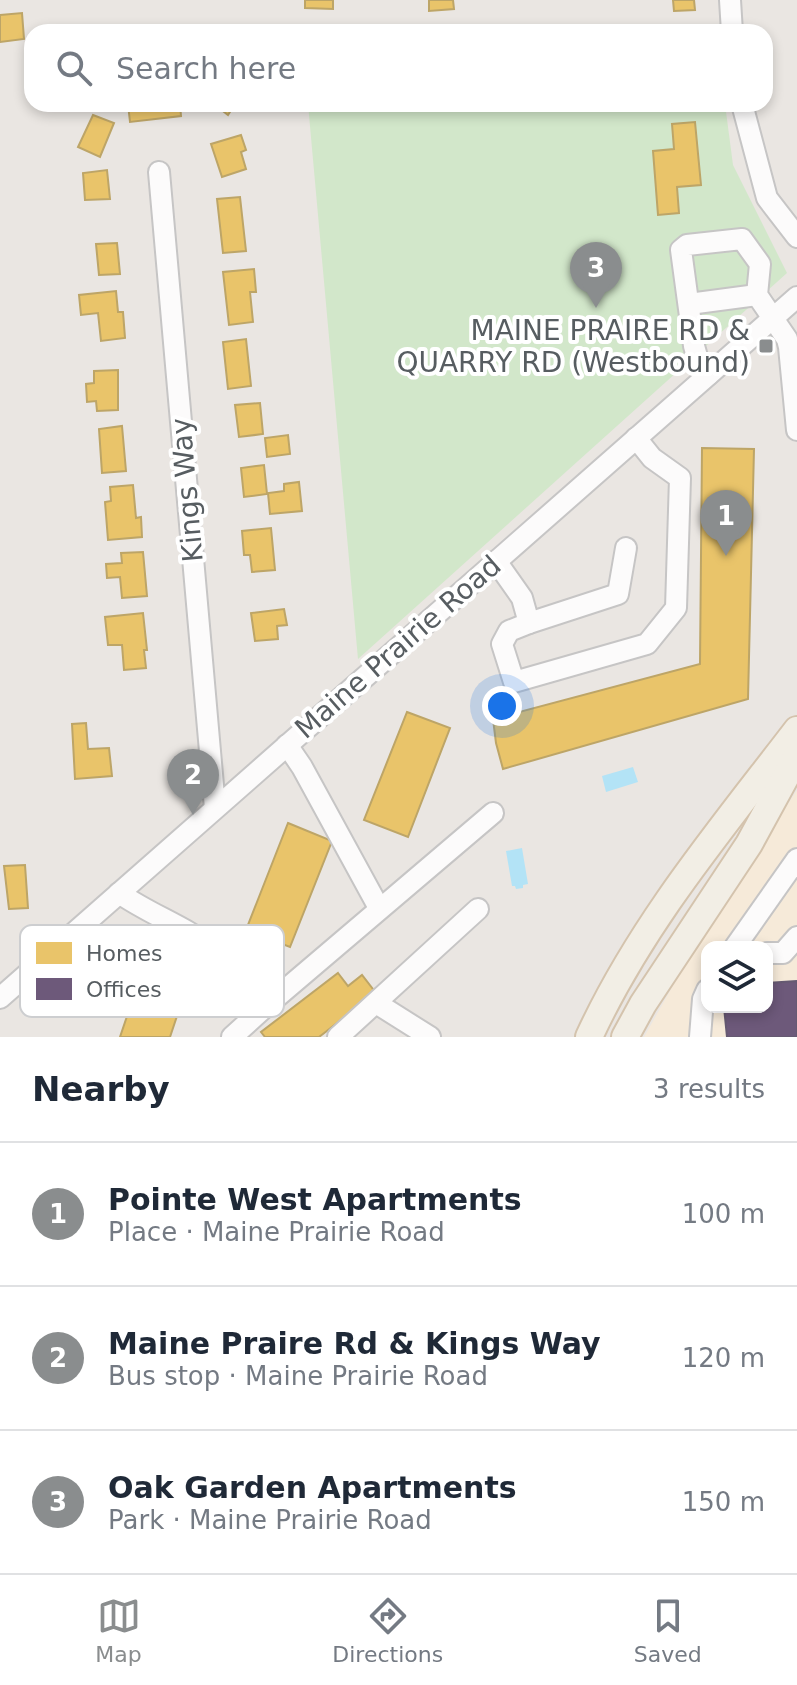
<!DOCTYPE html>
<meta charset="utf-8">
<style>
body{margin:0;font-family:"DejaVu Sans",sans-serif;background:#f6f6f7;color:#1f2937}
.controls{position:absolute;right:24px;bottom:24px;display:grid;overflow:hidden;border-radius:16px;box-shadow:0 4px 12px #0003}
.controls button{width:72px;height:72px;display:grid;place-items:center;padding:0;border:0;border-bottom:2px solid #e0e1e3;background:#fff;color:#1f2937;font:40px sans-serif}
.you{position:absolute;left:502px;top:706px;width:28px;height:28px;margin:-20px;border:6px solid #fff;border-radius:50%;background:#1a73e8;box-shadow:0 0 0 12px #1a73e833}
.badge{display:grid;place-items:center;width:52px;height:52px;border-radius:50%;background:#8a8d8e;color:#fff;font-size:26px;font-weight:700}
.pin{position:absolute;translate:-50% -66px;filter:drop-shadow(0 2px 4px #0008)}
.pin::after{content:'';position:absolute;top:42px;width:28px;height:24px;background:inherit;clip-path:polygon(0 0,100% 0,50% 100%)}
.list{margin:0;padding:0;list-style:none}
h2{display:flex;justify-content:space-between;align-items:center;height:104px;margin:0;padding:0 32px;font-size:34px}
h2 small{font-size:26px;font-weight:400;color:#747a83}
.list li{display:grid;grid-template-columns:52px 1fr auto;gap:24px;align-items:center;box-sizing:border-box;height:144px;padding:0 32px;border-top:2px solid #e0e1e3}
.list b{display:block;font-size:30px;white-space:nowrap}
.list p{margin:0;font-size:26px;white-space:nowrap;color:#747a83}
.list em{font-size:26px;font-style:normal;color:#747a83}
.icon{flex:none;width:44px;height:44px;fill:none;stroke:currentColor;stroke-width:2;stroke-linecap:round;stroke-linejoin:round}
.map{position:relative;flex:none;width:797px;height:1037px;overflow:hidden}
.search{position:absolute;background:#fff;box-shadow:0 4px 12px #0003;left:24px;right:24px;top:24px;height:88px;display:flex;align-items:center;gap:20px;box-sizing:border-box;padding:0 28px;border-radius:24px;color:#747a83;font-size:30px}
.sheet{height:536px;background:#fff}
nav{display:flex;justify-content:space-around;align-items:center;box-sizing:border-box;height:112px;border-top:2px solid #e0e1e3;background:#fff;font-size:22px;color:#747a83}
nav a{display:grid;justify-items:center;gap:4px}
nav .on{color:#8a8d8e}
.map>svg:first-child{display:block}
.commercial{fill:#f6ead9;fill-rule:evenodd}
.green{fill:#d2e7ca}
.water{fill:#b3e3f6}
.homes{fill:#e9c46a;stroke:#bda567;stroke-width:2}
.offices{fill:#6d597a;stroke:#665a72;stroke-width:2}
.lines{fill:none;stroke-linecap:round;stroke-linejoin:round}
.minor-casing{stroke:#c6c5c5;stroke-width:24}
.major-casing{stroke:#d4c3ad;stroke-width:30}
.minor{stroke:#fcfbfb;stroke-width:20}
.major{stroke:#f2eee5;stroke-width:26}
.poi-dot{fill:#8a8d8e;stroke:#fff;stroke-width:3}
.labels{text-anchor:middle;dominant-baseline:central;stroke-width:8;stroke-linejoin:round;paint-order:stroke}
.poi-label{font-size:28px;fill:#575d61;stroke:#fff;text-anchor:end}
.street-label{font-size:28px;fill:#575d61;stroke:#fff}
.key{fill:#fff;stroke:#cdced0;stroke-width:2}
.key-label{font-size:22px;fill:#575d61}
</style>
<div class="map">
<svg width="797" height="1037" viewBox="0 0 797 1037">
<rect width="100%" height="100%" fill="#eae6e2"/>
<!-- commercial -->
<path class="commercial" d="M 797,790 L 797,1037 L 644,1037 L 684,966 ZM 707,947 L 767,947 L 767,1007 L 707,1007 Z"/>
<!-- green -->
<path class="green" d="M 308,104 L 725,104 L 733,165 L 787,273 L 358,659 Z"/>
<!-- water -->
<g class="water">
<path d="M 633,767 L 638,782 L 606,792 L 602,776 Z"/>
<path d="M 522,848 L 528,884 L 523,885 L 523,888 L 516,889 L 515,886 L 512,886 L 506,851 Z"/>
</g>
<!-- homes -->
<g class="homes">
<path d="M 305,0 L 333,0 L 333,9 L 305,8 Z"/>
<path d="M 429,0 L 453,0 L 454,9 L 429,11 Z"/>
<path d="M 673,0 L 694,0 L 695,10 L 674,11 Z"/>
<path d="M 22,13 L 24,39 L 0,42 L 0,15 Z"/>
<path d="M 128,104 L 180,104 L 181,116 L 130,122 Z"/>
<path d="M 214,104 L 235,104 L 228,115 Z"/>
<path d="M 93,115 L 114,123 L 100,157 L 78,147 Z"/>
<path d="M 695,122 L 701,185 L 677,187 L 679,213 L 658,215 L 653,151 L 674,149 L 672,124 Z"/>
<path d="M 241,135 L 246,150 L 241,152 L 246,169 L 222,177 L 211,144 Z"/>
<path d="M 107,170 L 110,199 L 85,200 L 83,173 Z"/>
<path d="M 240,197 L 246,251 L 223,253 L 217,199 Z"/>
<path d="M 117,243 L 120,274 L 99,275 L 96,244 Z"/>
<path d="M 254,269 L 256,292 L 250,292 L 253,322 L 229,325 L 223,272 Z"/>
<path d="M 116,291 L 118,312 L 123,312 L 125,338 L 101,341 L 98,313 L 81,315 L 79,295 Z"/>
<path d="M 246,339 L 251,386 L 228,389 L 223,342 Z"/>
<path d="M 118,370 L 118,410 L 97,411 L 96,401 L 87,402 L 86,384 L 94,383 L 94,371 Z"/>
<path d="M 260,403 L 263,434 L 239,437 L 235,405 Z"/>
<path d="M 122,426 L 126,471 L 102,473 L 99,429 Z"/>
<path d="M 288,435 L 290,454 L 267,457 L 265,438 Z"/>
<path d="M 702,448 L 754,449 L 748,699 L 503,769 L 496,743 L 493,719 L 700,664 Z"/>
<path d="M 264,465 L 267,494 L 244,497 L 241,468 Z"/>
<path d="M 299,482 L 302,511 L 270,514 L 268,493 L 284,491 L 284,484 Z"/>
<path d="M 133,485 L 136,518 L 141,517 L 142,537 L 108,540 L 105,502 L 111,501 L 110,487 Z"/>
<path d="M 271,528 L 275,570 L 252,572 L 250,555 L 244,555 L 242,531 Z"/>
<path d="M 143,552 L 147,596 L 122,598 L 120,577 L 107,578 L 106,564 L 122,563 L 121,553 Z"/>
<path d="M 284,609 L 287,625 L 277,626 L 278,639 L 255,641 L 251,613 Z"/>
<path d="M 143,613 L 147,650 L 144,650 L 146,668 L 124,670 L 122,645 L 108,645 L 105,617 Z"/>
<path d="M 407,712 L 450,728 L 408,837 L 364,820 Z"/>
<path d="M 86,723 L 88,749 L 109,748 L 112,776 L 75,779 L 72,724 Z"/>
<path d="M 288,823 L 332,841 L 290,947 L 246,930 Z"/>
<path d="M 25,865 L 28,908 L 9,909 L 4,866 Z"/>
<path d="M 153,939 L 198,953 L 170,1037 L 120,1037 Z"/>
<path d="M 338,973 L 348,986 L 362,975 L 376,993 L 319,1037 L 265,1037 L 261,1032 Z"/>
</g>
<!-- offices -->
<path class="offices" d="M 797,981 L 797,1037 L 727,1037 L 724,1007 L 767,1007 L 767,983 Z"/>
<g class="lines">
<!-- minor casing -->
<g class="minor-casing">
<g id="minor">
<path d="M 730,0 L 732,32"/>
<path d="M 742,104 L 767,198 L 797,237"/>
<path d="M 159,172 L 215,808"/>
<path d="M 689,304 L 757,295"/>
<path d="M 708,375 L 698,360 L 694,346 L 681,250 L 687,245 L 742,239 L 760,264 L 757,295 L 787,339 L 789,347 L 797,430"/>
<path d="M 496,561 L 522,598 L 529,623 L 509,631 L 502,644 L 514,682 L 647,644 L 676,608 L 680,478 L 652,458 L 636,438"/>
<path d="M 529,623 L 618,594 L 626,548"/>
<path d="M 287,745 L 302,767 L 379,908"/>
<path d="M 119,893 C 142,909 166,919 190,933 C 222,951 243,979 265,1007 L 493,813"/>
<path d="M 735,947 L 797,859"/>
<path d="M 767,953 L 783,953 L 797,937"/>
<path d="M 0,998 L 797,297"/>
<path d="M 376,1003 L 430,1037"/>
<path d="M 232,1037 L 265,1007"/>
<path d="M 338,1037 L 478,909"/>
<path d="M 700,1037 L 703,999 L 707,990"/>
</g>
</g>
<!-- major casing -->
<g class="major-casing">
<g id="major">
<path d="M 589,1037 C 641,924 722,828 797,730"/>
<path d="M 625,1037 L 643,1004 L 749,844 L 797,756"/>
</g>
</g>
<!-- minor -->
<use href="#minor" class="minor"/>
<!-- major -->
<use href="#major" class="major"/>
</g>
<!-- markers -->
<rect class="poi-dot" x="758" y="338" width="16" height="16" rx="4"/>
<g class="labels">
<!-- poi labels -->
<g class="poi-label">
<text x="750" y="330">MAINE PRAIRE RD &amp;<tspan x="750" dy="32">QUARRY RD (Westbound)</tspan></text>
</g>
<!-- street labels -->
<g class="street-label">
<text transform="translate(187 490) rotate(-95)">Kings Way</text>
<text transform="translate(398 647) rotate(-41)">Maine Prairie Road</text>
</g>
</g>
<!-- legend -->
<rect x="20" y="925" width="264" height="92" rx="12" class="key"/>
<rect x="36" y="942" width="36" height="22" fill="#e9c46a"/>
<rect x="36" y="978" width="36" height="22" fill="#6d597a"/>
<g class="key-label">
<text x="86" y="961">Homes</text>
<text x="86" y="997">Offices</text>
</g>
</svg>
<div class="controls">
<button><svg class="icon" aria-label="layers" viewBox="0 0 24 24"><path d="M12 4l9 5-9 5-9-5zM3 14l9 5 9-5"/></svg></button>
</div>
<div class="you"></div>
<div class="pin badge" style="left:726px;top:556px">1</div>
<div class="pin badge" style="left:193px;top:815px">2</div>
<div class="pin badge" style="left:596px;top:308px">3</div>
<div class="search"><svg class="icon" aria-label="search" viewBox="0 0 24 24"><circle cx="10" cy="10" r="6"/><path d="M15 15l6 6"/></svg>Search here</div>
</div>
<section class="sheet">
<h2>Nearby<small>3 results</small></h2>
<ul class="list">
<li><span class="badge">1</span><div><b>Pointe West Apartments</b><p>Place · Maine Prairie Road</p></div><em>100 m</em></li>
<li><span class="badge">2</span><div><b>Maine Praire Rd &amp; Kings Way</b><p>Bus stop · Maine Prairie Road</p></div><em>120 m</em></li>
<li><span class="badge">3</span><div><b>Oak Garden Apartments</b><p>Park · Maine Prairie Road</p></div><em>150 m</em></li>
</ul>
</section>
<nav>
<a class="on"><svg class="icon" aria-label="map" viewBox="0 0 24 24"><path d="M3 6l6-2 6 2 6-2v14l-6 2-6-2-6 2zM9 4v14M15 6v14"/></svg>Map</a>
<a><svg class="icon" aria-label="directions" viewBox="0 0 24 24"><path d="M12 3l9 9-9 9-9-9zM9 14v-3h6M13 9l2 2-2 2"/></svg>Directions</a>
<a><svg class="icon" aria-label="saved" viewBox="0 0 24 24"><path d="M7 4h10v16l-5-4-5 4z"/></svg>Saved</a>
</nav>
